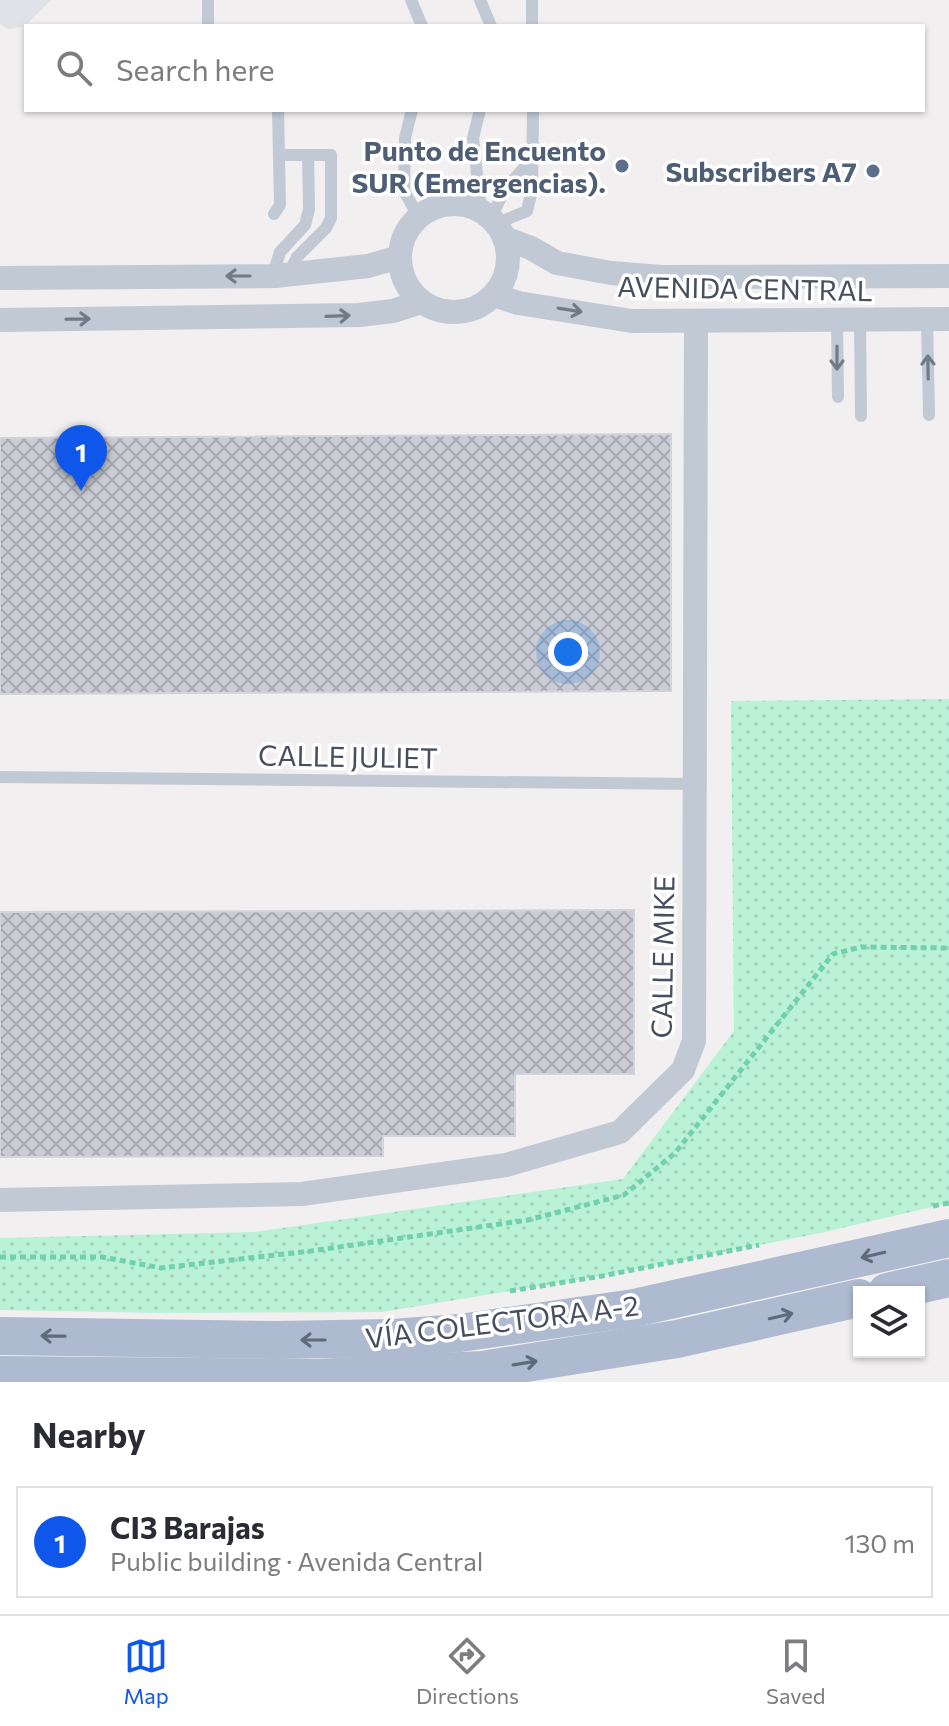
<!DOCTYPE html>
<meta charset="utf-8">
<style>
body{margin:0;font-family:Commissioner,sans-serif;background:#f2f2f3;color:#2b2b33}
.controls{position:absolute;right:24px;bottom:24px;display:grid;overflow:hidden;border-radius:0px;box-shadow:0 2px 6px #0004}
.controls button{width:72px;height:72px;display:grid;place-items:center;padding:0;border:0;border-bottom:2px solid #e1e1e2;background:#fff;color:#2b2b33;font:40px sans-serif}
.you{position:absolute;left:568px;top:652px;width:28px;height:28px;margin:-20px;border:6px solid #fff;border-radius:50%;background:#1a73e8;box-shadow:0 0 0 12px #1a73e833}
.badge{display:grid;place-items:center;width:52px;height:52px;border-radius:50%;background:#0f57eb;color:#fff;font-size:26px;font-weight:700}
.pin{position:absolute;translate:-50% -66px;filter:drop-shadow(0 2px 4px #0008)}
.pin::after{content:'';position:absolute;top:42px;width:28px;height:24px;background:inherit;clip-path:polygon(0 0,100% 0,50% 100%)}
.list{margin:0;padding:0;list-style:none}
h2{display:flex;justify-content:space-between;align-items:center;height:104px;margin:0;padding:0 32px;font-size:34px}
h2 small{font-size:26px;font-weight:400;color:#7c7c81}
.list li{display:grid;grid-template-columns:52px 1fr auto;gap:24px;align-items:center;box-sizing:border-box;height:112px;margin:0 16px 16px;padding:0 16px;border:2px solid #e1e1e2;border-radius:0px}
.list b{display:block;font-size:30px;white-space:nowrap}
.list p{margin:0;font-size:26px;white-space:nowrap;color:#7c7c81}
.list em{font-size:26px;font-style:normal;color:#7c7c81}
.icon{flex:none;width:44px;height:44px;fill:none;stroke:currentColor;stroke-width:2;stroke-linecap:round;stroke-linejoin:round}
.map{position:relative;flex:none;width:949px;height:1382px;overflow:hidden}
.search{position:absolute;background:#fff;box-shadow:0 2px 6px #0004;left:24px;right:24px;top:24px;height:88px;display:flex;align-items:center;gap:20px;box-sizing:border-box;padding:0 28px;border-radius:0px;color:#7c7c81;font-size:30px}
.sheet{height:232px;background:#fff}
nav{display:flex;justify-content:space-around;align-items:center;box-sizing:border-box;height:112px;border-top:2px solid #e1e1e2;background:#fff;font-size:22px;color:#7c7c81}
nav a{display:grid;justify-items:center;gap:4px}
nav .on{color:#0f57eb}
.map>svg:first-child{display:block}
.airport{fill:#e0e2e7}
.grass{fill:url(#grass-dots)}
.building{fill:url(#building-cross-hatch);stroke:#d2d4db;stroke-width:2}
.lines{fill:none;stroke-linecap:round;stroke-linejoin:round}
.path{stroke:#71d1ac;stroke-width:5;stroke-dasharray:6 4;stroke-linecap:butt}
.lane{stroke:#c1c9d5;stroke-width:12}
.street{stroke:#c1c9d5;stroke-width:24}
.primary{stroke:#adbacf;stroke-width:38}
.oneway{stroke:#717a87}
.oneway2{stroke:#606a7a}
.service-dot{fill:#5c6f8a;stroke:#fff;stroke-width:3}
.labels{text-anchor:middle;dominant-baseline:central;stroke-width:7;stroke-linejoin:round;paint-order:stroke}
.service-label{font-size:28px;font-weight:bold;fill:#4e5e75;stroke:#fff;text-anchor:end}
.street-label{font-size:28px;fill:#464f5d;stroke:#fff}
</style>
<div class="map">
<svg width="949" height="1382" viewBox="0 0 949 1382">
<defs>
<pattern id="grass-dots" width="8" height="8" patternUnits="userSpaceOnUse" patternTransform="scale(2)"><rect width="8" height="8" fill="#baf2d6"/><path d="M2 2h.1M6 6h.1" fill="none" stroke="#a1d1ba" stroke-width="1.8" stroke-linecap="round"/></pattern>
<pattern id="building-cross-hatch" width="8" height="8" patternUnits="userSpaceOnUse" patternTransform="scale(2)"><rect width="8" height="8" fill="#cacdd5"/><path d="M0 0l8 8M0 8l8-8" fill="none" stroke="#a6a9b0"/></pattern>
</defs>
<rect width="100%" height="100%" fill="#f1efef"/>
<!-- airport -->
<path class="airport" d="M 0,0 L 51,0 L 24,27 L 8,29 L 0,24 Z"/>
<!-- grass -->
<path class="grass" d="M 949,699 L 949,1203 L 820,1233 L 602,1276 L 382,1312 L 160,1313 L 0,1310 L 0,1238 L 255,1232 L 623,1179 L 734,1031 L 731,701 Z"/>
<!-- building -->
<g class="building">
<path d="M 671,434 L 671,691 L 0,694 L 0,438 Z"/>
<path d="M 634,910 L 634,1074 L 515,1074 L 515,1136 L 383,1136 L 383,1156 L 0,1157 L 0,912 Z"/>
</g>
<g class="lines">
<!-- path -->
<g class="path">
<path d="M 933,1206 L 949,1203"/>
<path d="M 0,1257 L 102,1257 L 161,1268 L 311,1251 L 528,1220 L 624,1195 L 675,1153 L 833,954 L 861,947 L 949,948"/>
<path d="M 510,1291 L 602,1276 L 759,1245"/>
</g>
<!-- lane -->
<g class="lane">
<path d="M 208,0 L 208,26"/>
<path d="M 411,0 L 422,26"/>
<path d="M 480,0 L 491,26"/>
<path d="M 532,0 L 532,26"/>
<path d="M 412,110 L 405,138 L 404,191 L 418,216"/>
<path d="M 480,110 L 473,138 L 481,211"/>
<path d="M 274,214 L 280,205 L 278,110"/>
<path d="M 491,219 L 504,190 L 533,158"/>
<path d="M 495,224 L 527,211 L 532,190 L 533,110"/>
<path d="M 288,275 L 297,257 L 326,228 L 331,218 L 331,155 L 308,155"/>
<path d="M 275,276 L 276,265 L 280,252 L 305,225 L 309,209 L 308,155 L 279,155"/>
<path d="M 927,319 L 929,415"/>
<path d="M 837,320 L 838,397"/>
<path d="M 860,320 L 861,416"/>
<path d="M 0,777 L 695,784"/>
</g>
<!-- street -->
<g class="street">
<circle cx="454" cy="258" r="54"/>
<path d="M 504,238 L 531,248 L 557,263 L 611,273 L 662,277 L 949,276"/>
<path d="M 0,278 L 275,276 L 368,266 L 399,257"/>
<path d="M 494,295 L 518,303 L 632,321 L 949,319"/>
<path d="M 0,320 L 359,315 L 393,311 L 421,302"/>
<path d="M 0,1200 L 302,1194 L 506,1165 L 620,1132 L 683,1070 L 694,1041 L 696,321"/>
</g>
<!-- primary -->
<g class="primary">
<path d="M 887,1292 L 949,1278"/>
<path d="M 0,1336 L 278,1340 L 392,1338 L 460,1333 L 634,1308 L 949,1238"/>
<path d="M 0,1375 L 317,1378 L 482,1370 L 677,1339 L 859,1298"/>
</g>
</g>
<!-- one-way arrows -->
<defs><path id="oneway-shaft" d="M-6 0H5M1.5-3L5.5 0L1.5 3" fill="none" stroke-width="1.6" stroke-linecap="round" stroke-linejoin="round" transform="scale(2)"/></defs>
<g class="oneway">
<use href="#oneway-shaft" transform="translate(238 276) rotate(180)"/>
<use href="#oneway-shaft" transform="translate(570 310) rotate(9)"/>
<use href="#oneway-shaft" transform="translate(338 316) rotate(-2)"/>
<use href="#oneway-shaft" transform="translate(78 319) rotate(-1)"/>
<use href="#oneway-shaft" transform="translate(837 358) rotate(90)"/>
<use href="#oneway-shaft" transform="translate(928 367) rotate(-91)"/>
</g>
<g class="oneway2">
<use href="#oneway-shaft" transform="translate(873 1255) rotate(167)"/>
<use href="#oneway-shaft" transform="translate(781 1316) rotate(-13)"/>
<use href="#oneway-shaft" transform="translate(53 1336) rotate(-179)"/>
<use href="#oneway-shaft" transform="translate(313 1340) rotate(180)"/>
<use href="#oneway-shaft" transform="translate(525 1363) rotate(-9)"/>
</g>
<!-- markers -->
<g class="service-dot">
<circle cx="622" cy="166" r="8"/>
<circle cx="873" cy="171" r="8"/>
</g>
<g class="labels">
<!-- service labels -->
<g class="service-label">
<text x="606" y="150">Punto de Encuento<tspan x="606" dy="32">SUR (Emergencias).</tspan></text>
<text x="857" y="171">Subscribers A7</text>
</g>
<!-- street labels -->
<g class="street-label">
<text transform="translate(745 288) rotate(1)">AVENIDA CENTRAL</text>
<text transform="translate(348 756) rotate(1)">CALLE JULIET</text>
<text transform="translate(662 957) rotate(-89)">CALLE MIKE</text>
<text transform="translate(502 1321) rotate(-7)">VÍA COLECTORA A-2</text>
</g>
</g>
</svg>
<div class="controls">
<button><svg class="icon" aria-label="layers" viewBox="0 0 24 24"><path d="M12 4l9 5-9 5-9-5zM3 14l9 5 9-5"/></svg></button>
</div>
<div class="you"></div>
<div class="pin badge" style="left:81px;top:491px">1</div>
<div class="search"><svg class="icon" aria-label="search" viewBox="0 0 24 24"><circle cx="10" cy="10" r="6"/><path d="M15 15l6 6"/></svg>Search here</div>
</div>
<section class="sheet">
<h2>Nearby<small></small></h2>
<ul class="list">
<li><span class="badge">1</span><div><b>CI3 Barajas</b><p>Public building · Avenida Central</p></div><em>130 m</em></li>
</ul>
</section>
<nav>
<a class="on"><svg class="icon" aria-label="map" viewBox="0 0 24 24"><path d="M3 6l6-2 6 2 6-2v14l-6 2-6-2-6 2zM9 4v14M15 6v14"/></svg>Map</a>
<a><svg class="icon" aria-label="directions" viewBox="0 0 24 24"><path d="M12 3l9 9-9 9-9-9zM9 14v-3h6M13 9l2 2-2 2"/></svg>Directions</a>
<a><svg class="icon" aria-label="saved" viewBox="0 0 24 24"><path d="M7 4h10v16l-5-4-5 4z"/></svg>Saved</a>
</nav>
